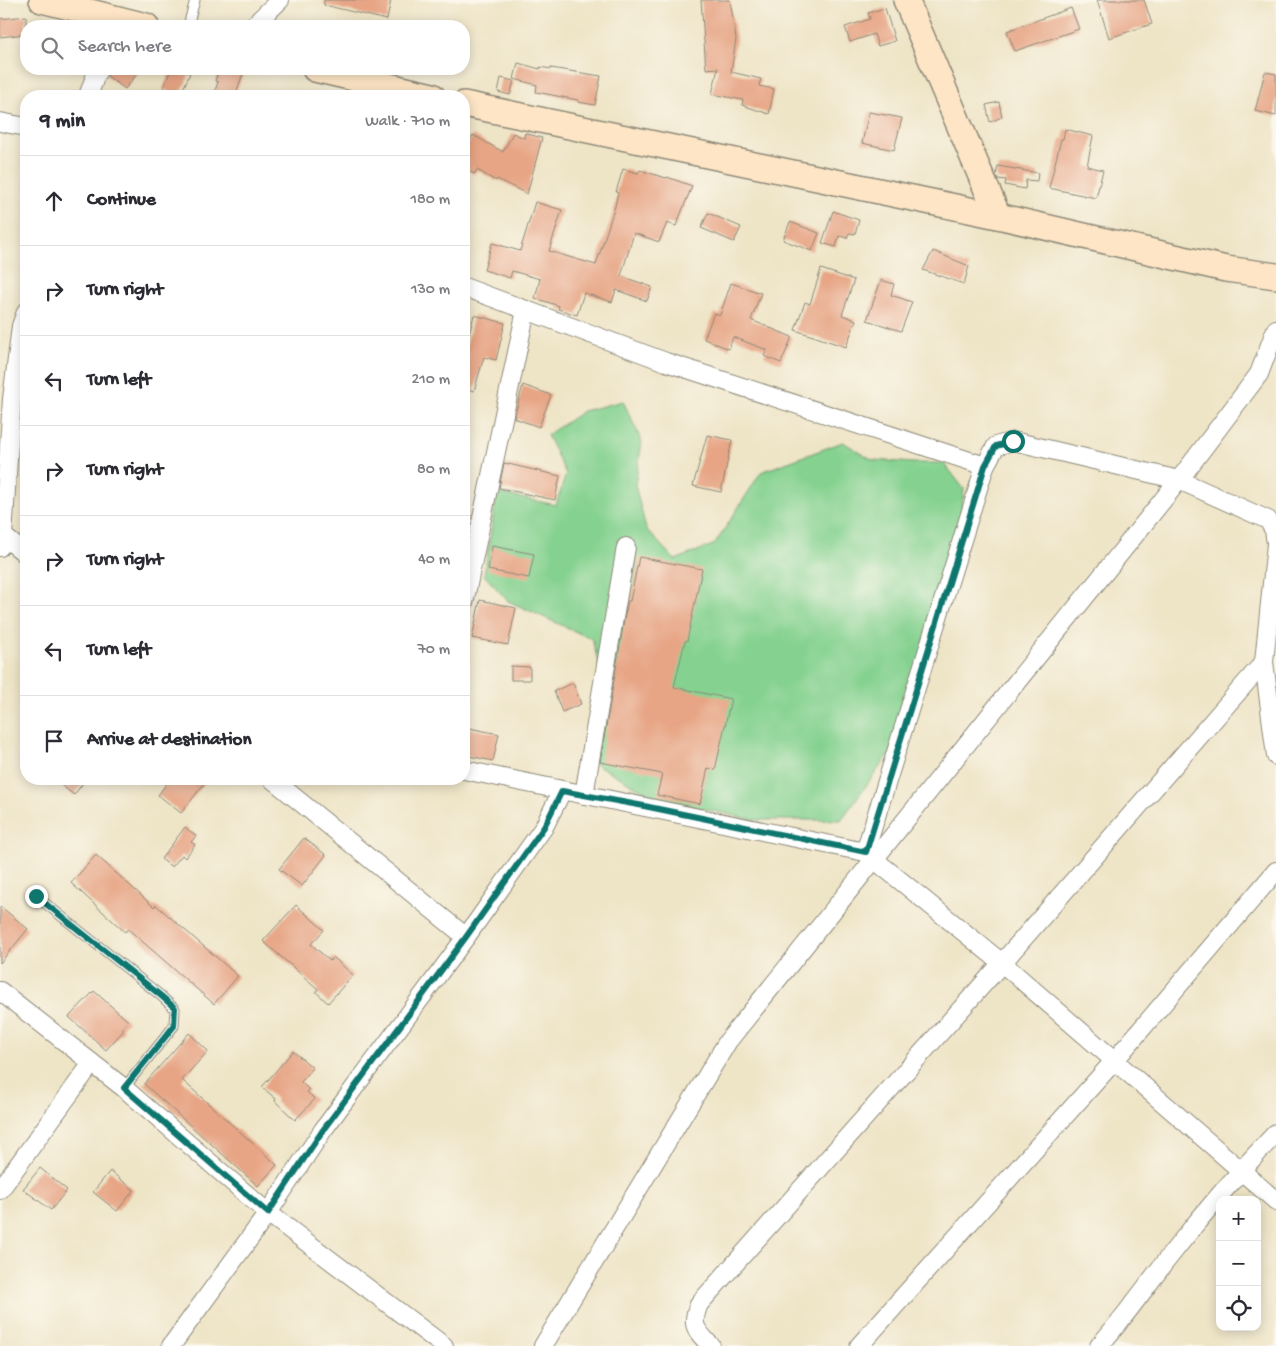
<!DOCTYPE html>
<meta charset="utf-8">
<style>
body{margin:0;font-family:"Gochi Hand",sans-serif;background:#f2f2f3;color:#2b2b33}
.controls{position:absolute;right:15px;bottom:15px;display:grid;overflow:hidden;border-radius:10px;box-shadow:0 2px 12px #0003}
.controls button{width:45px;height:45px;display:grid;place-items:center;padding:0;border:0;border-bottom:1px solid #e1e1e2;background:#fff;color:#2b2b33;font:25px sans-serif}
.stop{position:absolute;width:15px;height:15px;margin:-11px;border:4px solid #0f766e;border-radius:50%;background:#fff}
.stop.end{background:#0f766e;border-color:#fff;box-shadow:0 1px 5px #0008}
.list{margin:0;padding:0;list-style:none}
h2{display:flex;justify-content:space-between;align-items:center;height:65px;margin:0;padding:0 20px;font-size:21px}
h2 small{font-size:16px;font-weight:400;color:#7c7c81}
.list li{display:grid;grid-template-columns:32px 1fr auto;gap:15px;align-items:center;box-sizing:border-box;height:90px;padding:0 20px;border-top:1px solid #e1e1e2}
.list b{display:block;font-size:19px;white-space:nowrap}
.list em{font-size:16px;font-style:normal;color:#7c7c81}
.icon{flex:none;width:28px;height:28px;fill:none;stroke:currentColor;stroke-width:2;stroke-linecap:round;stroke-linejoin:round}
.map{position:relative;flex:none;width:1276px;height:1346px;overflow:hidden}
.search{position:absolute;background:#fff;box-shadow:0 2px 12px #0003;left:20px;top:20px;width:450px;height:55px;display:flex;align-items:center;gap:12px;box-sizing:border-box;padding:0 18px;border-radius:20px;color:#7c7c81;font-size:19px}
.panel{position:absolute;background:#fff;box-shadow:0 2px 12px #0003;left:20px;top:90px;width:450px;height:695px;border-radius:20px}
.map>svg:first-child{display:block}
.green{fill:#85d290;stroke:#587e5e}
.building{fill:#e7a585}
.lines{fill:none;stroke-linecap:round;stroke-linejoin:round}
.lane-casing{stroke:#8c8878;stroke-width:11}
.street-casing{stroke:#8c8878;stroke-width:20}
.secondary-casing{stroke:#8c8878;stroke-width:28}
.lane{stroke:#fff;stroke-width:9}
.street{stroke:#fff;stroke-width:18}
.secondary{stroke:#fde5c5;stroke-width:25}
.route{stroke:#0f766e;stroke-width:6}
</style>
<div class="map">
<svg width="1276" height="1346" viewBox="0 0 1276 1346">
<rect width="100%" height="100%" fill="#fbf7ec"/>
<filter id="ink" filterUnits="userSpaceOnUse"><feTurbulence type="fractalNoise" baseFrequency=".02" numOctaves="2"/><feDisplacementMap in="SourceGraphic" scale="10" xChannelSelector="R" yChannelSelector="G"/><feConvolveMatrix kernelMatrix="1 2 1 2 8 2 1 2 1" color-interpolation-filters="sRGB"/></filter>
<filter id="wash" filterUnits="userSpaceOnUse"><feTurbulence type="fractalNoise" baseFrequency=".0096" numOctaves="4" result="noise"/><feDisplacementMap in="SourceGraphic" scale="20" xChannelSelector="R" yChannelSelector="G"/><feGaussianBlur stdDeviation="1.12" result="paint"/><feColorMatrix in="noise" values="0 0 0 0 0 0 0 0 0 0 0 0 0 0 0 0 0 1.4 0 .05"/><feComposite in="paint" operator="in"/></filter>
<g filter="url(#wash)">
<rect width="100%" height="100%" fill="#eee4c6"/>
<!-- green -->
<path class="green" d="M 623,401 L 642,442 L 635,485 L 646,529 L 675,560 L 715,544 L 761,472 L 843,442 L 873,460 L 914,463 L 944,463 L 964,489 L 958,543 L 893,749 L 841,820 L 754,820 L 658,799 L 592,762 L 603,679 L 592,639 L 508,601 L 484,575 L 497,493 L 556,505 L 566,474 L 547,435 L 583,411 Z"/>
<g id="blocks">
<!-- building -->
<g class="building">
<path d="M 324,0 L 391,0 L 387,20 L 324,5 Z"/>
<path d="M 701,0 L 730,0 L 736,39 L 731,72 L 761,79 L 759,86 L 774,89 L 769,114 L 742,105 L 743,100 L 712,94 L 718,68 L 706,69 Z"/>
<path d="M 1097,0 L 1144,0 L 1152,24 L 1109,38 Z"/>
<path d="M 885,8 L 895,41 L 878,46 L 874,34 L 850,42 L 845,27 L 870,19 L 868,13 Z"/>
<path d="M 1071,8 L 1079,29 L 1015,51 L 1007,31 Z"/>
<path d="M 26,16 L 26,34 L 0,37 L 0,19 Z"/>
<path d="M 518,63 L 540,69 L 540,67 L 551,69 L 551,68 L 601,76 L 595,105 L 578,102 L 578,100 L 536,92 L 537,85 L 514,79 Z"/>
<path d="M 108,69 L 141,69 L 125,89 L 107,76 Z"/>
<path d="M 171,69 L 179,69 L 190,73 L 180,96 L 163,89 Z"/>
<path d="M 219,69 L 236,69 L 244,71 L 235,96 L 213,96 L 218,82 L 215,81 Z"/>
<path d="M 1265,72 L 1276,74 L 1276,116 L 1255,111 Z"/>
<path d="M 501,78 L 514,81 L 510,95 L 498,92 Z"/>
<path d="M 999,102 L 1002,117 L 990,122 L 986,105 Z"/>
<path d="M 869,112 L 902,118 L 894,150 L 862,143 Z"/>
<path d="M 1065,129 L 1093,136 L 1087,166 L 1103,170 L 1096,198 L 1049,188 L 1061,139 L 1063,139 Z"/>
<path d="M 513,133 L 524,138 L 525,133 L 542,138 L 527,194 L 497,179 L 496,181 L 477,170 L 474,174 L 464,168 L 464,151 L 473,135 L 503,152 Z"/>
<path d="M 998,166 L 1038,173 L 1037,181 L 1026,180 L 1025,189 L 1005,185 L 1006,180 L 998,179 L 996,175 Z"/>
<path d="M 623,169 L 638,173 L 640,170 L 666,178 L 667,177 L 692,186 L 676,226 L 667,223 L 659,242 L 634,233 L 621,276 L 652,287 L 647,301 L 616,290 L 612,302 L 584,293 L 577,315 L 558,309 L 559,306 L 535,298 L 540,279 L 512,271 L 510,278 L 484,270 L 492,243 L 520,251 L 535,202 L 562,210 L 549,251 L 596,265 L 615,206 L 618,192 L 616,192 Z"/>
<path d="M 833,211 L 859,220 L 855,234 L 849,233 L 847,238 L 839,236 L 836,247 L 822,243 Z"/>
<path d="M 708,213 L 741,227 L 734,242 L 701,228 Z"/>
<path d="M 790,222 L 819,233 L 812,251 L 783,240 Z"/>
<path d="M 933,251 L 969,266 L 964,284 L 923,270 Z"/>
<path d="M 821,269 L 854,280 L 842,315 L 856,320 L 846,347 L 795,330 L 805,302 L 810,304 Z"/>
<path d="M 881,280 L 894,284 L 891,295 L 912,302 L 901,331 L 867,320 Z"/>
<path d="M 731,283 L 761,293 L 751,320 L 792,337 L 781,363 L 764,356 L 767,350 L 733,337 L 729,349 L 704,339 L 714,313 L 720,315 Z"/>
<path d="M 474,315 L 505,323 L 496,360 L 484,357 L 474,391 L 464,388 L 464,354 Z"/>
<path d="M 523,385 L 551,395 L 539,427 L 514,418 Z"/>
<path d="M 707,435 L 732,440 L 721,492 L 693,486 Z"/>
<path d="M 504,463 L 560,476 L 555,500 L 499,488 Z"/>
<path d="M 492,546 L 534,554 L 529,578 L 488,570 Z"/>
<path d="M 639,557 L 702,569 L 687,641 L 685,641 L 674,687 L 731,699 L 715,770 L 708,768 L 700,804 L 657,795 L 662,774 L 600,762 L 625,615 L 628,601 L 630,601 Z"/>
<path d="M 480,600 L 516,608 L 508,645 L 472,638 Z"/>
<path d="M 511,666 L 530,667 L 530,680 L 511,680 Z"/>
<path d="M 573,683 L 581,704 L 562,712 L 554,691 Z"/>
<path d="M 464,727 L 499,734 L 493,761 L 464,755 Z"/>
<path d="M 53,779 L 86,779 L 74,795 Z"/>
<path d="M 170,779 L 208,779 L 181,813 L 158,795 Z"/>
<path d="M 185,827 L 196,836 L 191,842 L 195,845 L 185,858 L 182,855 L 172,867 L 161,859 Z"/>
<path d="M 304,838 L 326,855 L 302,886 L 279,869 Z"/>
<path d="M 96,855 L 154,907 L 156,905 L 238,976 L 214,1004 L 128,929 L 125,932 L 71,883 Z"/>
<path d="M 296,905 L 324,930 L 311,944 L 330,961 L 333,957 L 353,975 L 328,1003 L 316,992 L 318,989 L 263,941 Z"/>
<path d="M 0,906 L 28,929 L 0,963 Z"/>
<path d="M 94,991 L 128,1021 L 122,1028 L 124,1030 L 106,1050 L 69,1017 Z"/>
<path d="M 189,1033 L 208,1051 L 182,1080 L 277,1165 L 258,1186 L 144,1084 Z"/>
<path d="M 293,1051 L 313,1068 L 301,1082 L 309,1090 L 307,1092 L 315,1099 L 295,1120 L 275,1101 L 276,1099 L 262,1087 Z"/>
<path d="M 40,1168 L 67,1190 L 51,1210 L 23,1189 Z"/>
<path d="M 110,1171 L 134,1190 L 117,1211 L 93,1192 Z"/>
</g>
</g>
</g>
<g filter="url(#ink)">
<use href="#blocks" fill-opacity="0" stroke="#8c8878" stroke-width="1"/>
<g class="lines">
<!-- lane casing -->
<g class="lane-casing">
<g id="lane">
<path d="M 188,26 L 195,0"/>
<path d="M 36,896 L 160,995 L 175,1009 L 174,1026 L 124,1088"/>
</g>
</g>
<!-- street casing -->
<g class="street-casing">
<g id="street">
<path d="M 253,26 L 280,0"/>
<path d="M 88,96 L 98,69"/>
<path d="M 0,122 L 26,127"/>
<path d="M 464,287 L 666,362 L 985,466"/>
<path d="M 3,536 L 26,554"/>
<path d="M 1276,544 L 1264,662 L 1276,756"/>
<path d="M 0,547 L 3,536 L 12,399 L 21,326 L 26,312"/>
<path d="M 464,603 L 526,310"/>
<path d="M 464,770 L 865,852 L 1002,963 L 1276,1201"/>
<path d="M 272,779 L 466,937"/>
<path d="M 584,795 L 626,547"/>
<path d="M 865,852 L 985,466 L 996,446 L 1013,441 L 1179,480 L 1268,520 L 1274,530 L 1276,543"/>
<path d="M 0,991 L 124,1088 L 268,1213 L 444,1346"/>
<path d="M 0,1190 L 92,1063"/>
<path d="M 171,1346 L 268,1213 L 323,1130 L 466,937 L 544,827 L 562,791"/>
<path d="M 543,1346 L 728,1041 L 1179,480 L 1259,374 L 1276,329"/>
<path d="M 711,1346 C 696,1330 690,1326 699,1304 L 1002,963 L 1264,662"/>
<path d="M 859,1346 L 1115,1060 L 1276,871"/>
<path d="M 1099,1346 C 1126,1316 1148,1283 1173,1252 C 1205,1211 1240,1171 1276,1133"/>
</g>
</g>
<!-- secondary casing -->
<g class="secondary-casing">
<g id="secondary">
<path d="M 42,0 L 146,26"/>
<path d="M 906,0 L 998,216"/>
<path d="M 315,69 L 432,96"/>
<path d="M 464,104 L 998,216 L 1226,269 L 1276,276"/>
</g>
</g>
<!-- lane -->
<use href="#lane" class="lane"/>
<!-- street -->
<use href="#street" class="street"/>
<!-- secondary -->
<use href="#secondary" class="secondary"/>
</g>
</g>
<g class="lines" filter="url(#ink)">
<!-- route -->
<path class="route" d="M 36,896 L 160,995 L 175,1008 L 174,1026 L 124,1088 L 268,1213 L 323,1130 L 466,937 L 544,827 L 562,791 L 644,806 L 866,852 L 985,466 L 996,446 L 1013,441"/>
</g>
</svg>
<div class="controls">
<button>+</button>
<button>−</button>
<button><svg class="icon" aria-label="locate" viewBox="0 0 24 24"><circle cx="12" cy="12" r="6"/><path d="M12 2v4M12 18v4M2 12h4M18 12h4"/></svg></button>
</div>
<div class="stop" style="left:1013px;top:441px"></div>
<div class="stop end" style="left:36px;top:896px"></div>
<div class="search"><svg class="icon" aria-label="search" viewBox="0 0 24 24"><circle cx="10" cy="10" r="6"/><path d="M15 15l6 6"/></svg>Search here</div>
<section class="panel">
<h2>9 min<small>Walk · 710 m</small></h2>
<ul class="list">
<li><svg class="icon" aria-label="ahead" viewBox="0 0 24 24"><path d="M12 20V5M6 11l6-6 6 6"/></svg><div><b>Continue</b></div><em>180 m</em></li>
<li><svg class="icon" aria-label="right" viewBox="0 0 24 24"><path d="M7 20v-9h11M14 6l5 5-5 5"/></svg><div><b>Turn right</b></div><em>130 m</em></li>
<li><svg class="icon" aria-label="left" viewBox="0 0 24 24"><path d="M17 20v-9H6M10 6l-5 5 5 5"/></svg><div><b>Turn left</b></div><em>210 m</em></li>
<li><svg class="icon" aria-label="right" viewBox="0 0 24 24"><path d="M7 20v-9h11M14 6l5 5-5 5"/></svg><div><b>Turn right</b></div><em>80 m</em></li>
<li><svg class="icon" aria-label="right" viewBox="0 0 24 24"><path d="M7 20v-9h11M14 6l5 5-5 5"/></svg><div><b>Turn right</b></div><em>40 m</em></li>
<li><svg class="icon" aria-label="left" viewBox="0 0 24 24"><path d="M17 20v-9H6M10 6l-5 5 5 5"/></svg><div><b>Turn left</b></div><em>70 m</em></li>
<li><svg class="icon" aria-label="arrive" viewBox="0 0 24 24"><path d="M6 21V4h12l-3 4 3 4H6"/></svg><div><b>Arrive at destination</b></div></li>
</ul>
</section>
</div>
